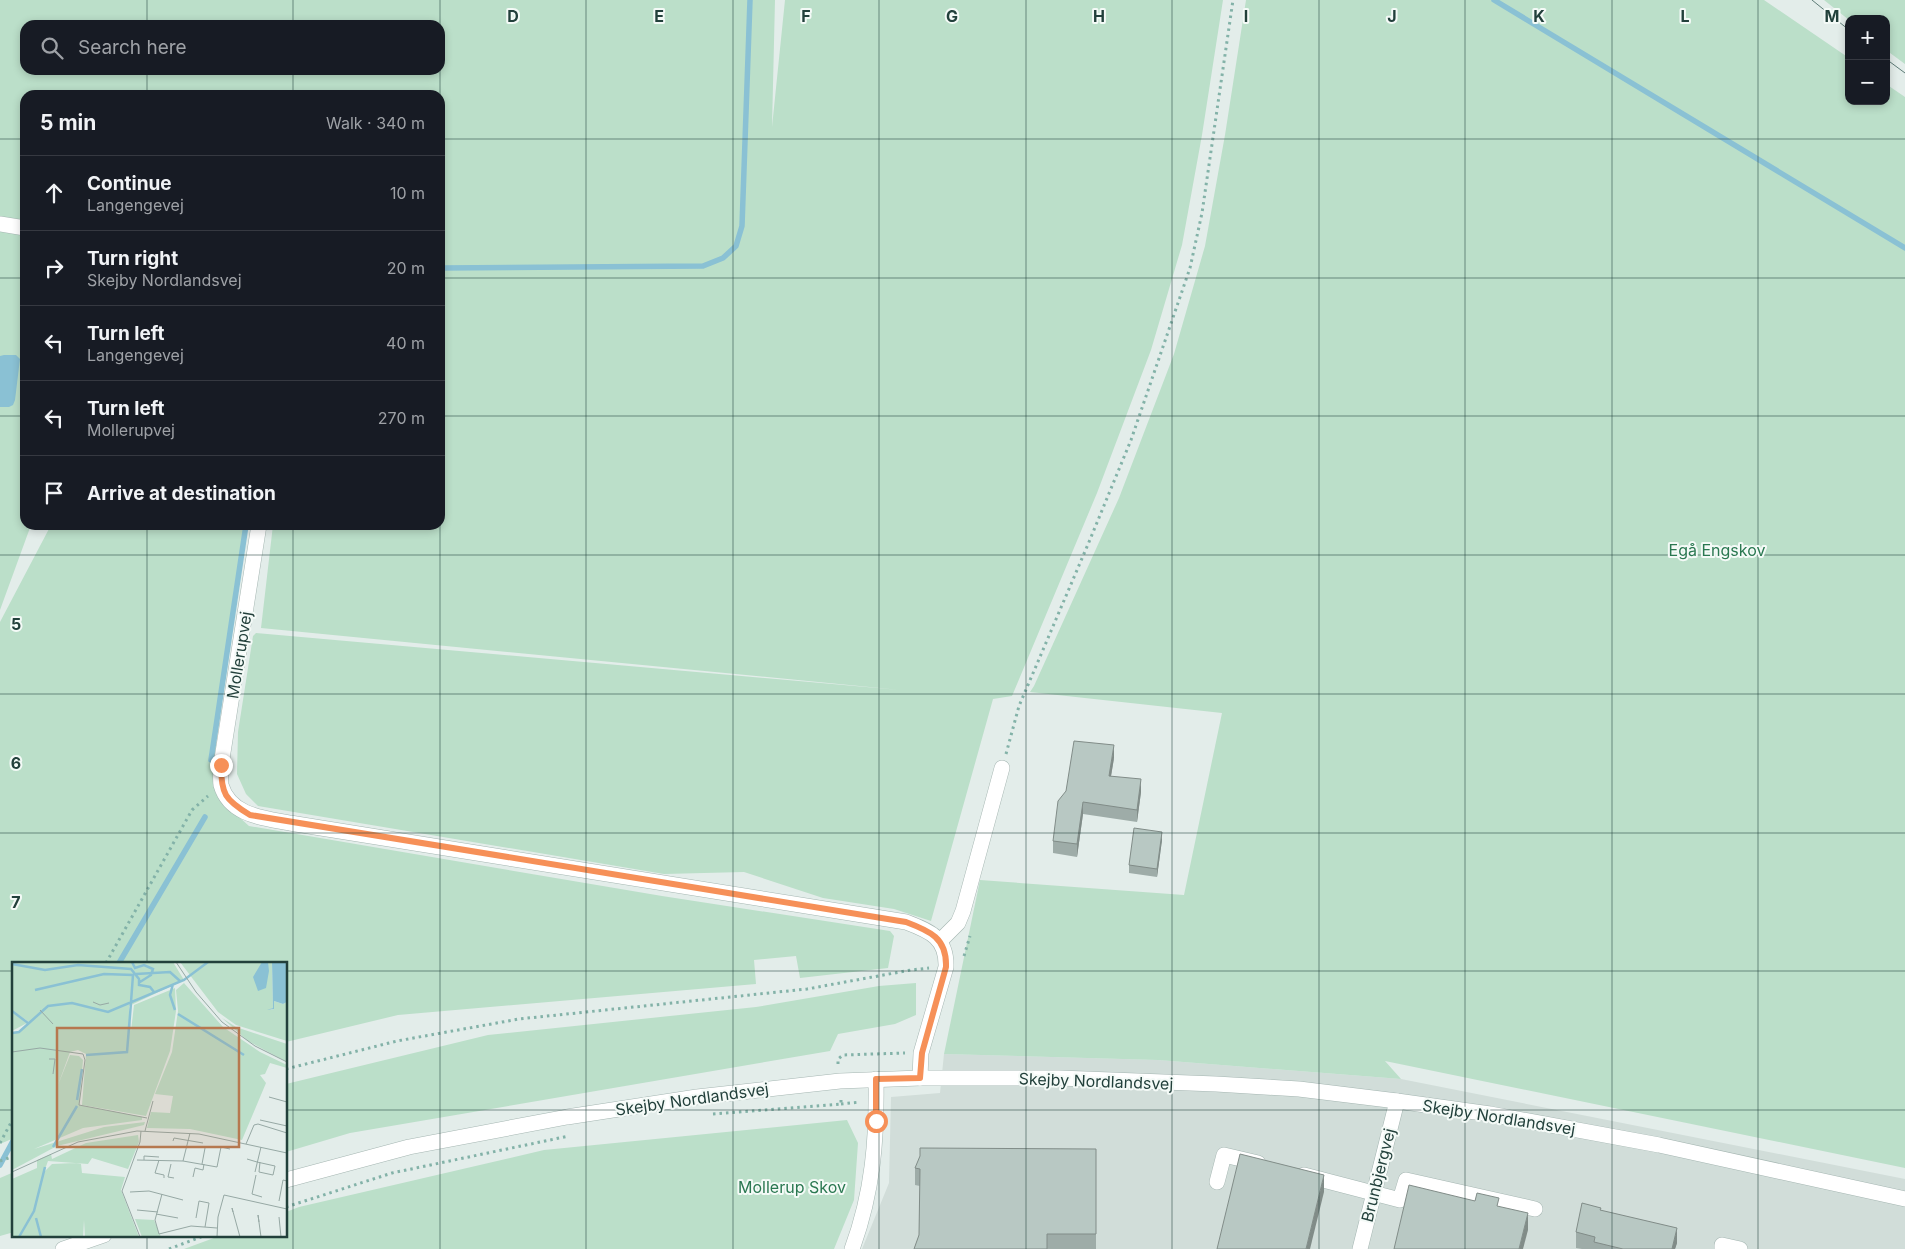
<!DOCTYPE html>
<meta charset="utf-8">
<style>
body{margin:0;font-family:Inter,sans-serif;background:#242831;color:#f1f3f6}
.controls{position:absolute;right:15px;top:15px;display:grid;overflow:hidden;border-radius:10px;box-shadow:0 2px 8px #0003}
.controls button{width:45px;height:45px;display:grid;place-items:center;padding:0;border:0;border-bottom:1px solid #363941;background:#171b24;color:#f1f3f6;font:25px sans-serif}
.stop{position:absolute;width:15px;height:15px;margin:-11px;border:4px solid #f69058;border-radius:50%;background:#fff}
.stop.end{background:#f69058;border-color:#fff;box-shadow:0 1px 5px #0008}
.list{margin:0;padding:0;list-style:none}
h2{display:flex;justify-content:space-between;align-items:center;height:65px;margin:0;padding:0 20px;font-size:21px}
h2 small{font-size:16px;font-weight:400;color:#9ea1a6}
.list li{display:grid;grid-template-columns:32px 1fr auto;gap:15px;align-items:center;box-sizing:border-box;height:75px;padding:0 20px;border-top:1px solid #363941}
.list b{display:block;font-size:19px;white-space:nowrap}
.list p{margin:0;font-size:16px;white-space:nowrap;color:#9ea1a6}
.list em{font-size:16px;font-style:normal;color:#9ea1a6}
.icon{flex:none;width:28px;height:28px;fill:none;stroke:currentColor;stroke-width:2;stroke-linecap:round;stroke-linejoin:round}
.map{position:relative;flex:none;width:1905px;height:1249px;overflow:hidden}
.search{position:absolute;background:#171b24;box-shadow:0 2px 8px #0003;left:20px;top:20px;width:425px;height:55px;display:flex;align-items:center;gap:12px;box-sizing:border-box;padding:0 18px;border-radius:15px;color:#9ea1a6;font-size:19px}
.panel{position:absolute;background:#171b24;box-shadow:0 2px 8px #0003;left:20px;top:90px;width:425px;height:440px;border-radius:15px}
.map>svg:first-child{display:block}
.built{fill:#d1ddd9}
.green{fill:#bbdfc9;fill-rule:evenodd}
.water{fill:#8ac1d4}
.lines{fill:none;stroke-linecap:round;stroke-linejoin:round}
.stream{stroke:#8ac1d4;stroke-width:5.5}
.minor-casing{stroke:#a5b6b2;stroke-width:16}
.path{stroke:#83b2a8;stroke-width:3;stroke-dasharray:2.5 4;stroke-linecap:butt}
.minor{stroke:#fff;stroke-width:15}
.tram{stroke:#5d7b76;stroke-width:1}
.wall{fill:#9eaca8}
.shaded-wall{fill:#818c88}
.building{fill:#b8c8c3;stroke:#818c88}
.route{stroke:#f69058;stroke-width:6}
.grid{fill:none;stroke:#22403b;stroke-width:1;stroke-opacity:0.55}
.labels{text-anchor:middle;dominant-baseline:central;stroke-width:4;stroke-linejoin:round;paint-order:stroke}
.park-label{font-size:16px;fill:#2a7851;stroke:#f4faf7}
.street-label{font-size:16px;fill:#22403b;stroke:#f4faf7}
.inset-river{fill:none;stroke:#8ac1d4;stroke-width:2.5}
.inset-road{fill:none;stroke:#96a8a4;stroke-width:1}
.view{fill:#b6784f;fill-opacity:0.15;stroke:#b6784f;stroke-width:2.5}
.inset-edge{fill:none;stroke:#22403b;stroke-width:2.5}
.grid-label{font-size:16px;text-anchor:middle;font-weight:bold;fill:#22403b;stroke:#f4faf7;stroke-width:4;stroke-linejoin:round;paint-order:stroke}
</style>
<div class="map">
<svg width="1905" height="1249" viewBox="0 0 1905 1249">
<rect width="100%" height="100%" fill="#e3edea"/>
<!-- built -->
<path class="built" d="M 944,1054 L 1158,1060 L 1401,1079 L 1905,1179 L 1905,1249 L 862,1249 L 889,1183 L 891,1097 L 940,1093 Z"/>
<!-- green -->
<g class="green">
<path d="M 0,0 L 775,0 L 772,127 L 785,0 L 1223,0 L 1202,135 L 1182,245 L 1151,350 L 1097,493 L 1012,696 L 993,699 L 931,921 L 894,909 L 823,898 L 744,872 L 664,874 L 258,806 L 246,794 L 237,774 L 238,732 L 253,636 L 256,633 L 900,690 L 261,628 L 273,525 L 440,525 L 440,268 L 580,266 L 440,266 L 440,95 L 25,95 L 25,525 L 31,525 L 0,610 ZM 25,25 L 440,25 L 440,70 L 25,70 Z"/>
<path d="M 1246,0 L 1764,0 L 1849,58 L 1849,101 L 1886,101 L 1886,84 L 1905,97 L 1905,1168 L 1385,1061 L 1401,1079 L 1158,1060 L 944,1054 L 980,880 L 1184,895 L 1222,713 L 1030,692 L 1034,686 L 1119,498 L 1174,354 L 1205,246 L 1225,135 Z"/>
<path d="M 1824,0 L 1905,0 L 1905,64 L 1886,50 L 1886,19 L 1849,19 L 1849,20 Z"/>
<path d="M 51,525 L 246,525 L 216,730 L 215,779 L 228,807 L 249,826 L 662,896 L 890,931 L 894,936 L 888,968 L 800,978 L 796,956 L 754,960 L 756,984 L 398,1015 L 286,1042 L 286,963 L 14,963 L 14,1138 L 0,1144 L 0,622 Z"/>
<path d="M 916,983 L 916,1015 L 895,1024 L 838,1034 L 830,1051 L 350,1133 L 286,1152 L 286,1084 L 488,1035 L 756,1007 L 879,986 Z"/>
<path d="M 847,1120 L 858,1143 L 854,1200 L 834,1249 L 184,1249 L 222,1235 L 286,1235 L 286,1212 L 299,1207 L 544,1150 Z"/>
<path d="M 14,1172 L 14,1232 L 0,1236 L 0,1178 Z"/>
</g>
<!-- water -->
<path class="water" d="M 4,355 L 16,355 L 20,359 L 15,400 L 13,405 L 9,407 L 0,407 L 0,356 Z"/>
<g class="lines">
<!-- stream -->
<g class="stream">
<path d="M 1494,0 L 1905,248"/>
<path d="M 440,268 L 703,266 L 723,258 L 736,246 L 742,226 L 750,0"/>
<path d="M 211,760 L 246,525"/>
<path d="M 119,963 L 205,817"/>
<path d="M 0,1165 L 14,1139"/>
</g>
<!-- minor casing -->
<g class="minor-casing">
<g id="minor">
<path d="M 0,224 L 25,228"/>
<path d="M 259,525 L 221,765 C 221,771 220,779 221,785 C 230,816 264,818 290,823 L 906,922 C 930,931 947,938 946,967 L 921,1053 L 920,1078"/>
<path d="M 940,941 L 958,923 L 963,911 L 1002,768"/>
<path d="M 1304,1175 L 1400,1200 L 1406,1180 L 1535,1209"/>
<path d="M 286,1180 L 409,1147 L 567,1117 L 697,1097 L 840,1081 L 920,1078 L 1059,1078 L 1216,1084 L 1299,1089 L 1397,1101 L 1490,1114 L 1659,1145 L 1905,1199"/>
<path d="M 1217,1182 L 1224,1155 L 1258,1163"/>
<path d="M 63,1249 L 104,1235"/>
<path d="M 852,1249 C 873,1192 877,1139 876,1079"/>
<path d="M 1360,1249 L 1397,1101"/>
<path d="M 1722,1249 L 1722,1245 L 1740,1249"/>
</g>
</g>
<!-- path -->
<g class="path">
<path d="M 1006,754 L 1019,706 L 1089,542 L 1131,440 L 1190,268 L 1202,213 L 1233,0"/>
<path d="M 964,956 L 970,936"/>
<path d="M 106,963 L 192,810 L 208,796"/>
<path d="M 838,1064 L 838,1059 L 843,1055 L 905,1053"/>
<path d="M 286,1069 L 397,1041 L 519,1019 L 807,989 L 911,970 L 929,968"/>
<path d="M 841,1104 L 860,1102"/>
<path d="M 713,1114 L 841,1104 L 841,1098"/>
<path d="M 0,1143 L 14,1117"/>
<path d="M 0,1161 L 14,1156"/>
<path d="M 286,1207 L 392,1173 L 569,1136"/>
<path d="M 169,1249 L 206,1235"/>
</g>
<!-- minor -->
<use href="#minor" class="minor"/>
<!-- tram -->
<g class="tram">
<path d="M 1812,0 L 1849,30"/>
<path d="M 1886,59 L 1905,73"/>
</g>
</g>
<!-- wall -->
<g class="wall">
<path d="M 1114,758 L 1111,776 L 1141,792 L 1137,822 L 1083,814 L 1077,857 L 1053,853 L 1053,841 Z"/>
<path d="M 1162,840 L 1157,877 L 1129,873 L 1129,865 Z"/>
<path d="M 1096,1149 L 1096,1249 L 914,1249 L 919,1235 L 920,1186 L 915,1185 L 915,1168 Z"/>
<path d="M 1601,1210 L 1677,1243 L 1675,1249 L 1582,1249 L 1576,1248 L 1576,1232 Z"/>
</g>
<!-- shaded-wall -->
<g class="shaded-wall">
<path d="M 1114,745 L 1114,758 L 1109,788 L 1109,776 Z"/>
<path d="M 1141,779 L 1141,792 L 1137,822 L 1137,810 Z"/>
<path d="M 1083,802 L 1083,814 L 1077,857 L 1077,844 Z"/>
<path d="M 1162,832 L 1162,840 L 1157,877 L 1157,869 Z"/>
<path d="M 1324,1175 L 1324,1192 L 1310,1249 L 1306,1249 Z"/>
<path d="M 1528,1213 L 1528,1230 L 1523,1249 L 1519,1249 Z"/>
<path d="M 1677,1228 L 1677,1243 L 1675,1249 L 1672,1249 Z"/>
</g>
<!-- building -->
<g class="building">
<path d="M 1074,741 L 1114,745 L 1109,776 L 1141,779 L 1137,810 L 1083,802 L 1077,844 L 1053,841 L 1058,801 L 1066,791 Z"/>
<path d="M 1134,828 L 1162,832 L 1157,869 L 1129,865 Z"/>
<path d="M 920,1148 L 1096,1149 L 1096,1234 L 1047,1234 L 1047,1249 L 914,1249 L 919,1235 L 920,1169 L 915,1168 L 920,1156 Z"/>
<path d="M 1240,1154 L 1324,1175 L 1306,1249 L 1217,1249 Z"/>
<path d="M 1409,1185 L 1475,1201 L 1477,1193 L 1499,1198 L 1497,1206 L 1528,1213 L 1519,1249 L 1394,1249 Z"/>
<path d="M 1582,1203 L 1601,1208 L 1600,1210 L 1677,1228 L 1672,1249 L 1623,1249 L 1594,1242 L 1595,1237 L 1576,1232 Z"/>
</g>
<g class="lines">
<!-- route -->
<path class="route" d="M 221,765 C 221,794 225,800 250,815 L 906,922 C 930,931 947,938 946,967 L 922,1053 L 920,1078 L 876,1079 L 876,1121"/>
</g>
<!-- grid -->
<path class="grid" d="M 147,0 L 147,25M 293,0 L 293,25M 440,0 L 440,25M 586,0 L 586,1249M 733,0 L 733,1249M 879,0 L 879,1249M 1026,0 L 1026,1249M 1172,0 L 1172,1249M 1319,0 L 1319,1249M 1465,0 L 1465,1249M 1612,0 L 1612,1249M 1758,0 L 1758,1249M 147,70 L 147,95M 293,70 L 293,95M 440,70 L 440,95M 0,139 L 25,139M 440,139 L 1905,139M 0,278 L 25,278M 440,278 L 1905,278M 0,416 L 25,416M 440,416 L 1905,416M 147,525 L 147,963M 293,525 L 293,1249M 440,525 L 440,1249M 0,555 L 1905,555M 0,694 L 1905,694M 0,833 L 1905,833M 0,971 L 14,971M 286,971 L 1905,971M 0,1110 L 14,1110M 286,1110 L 1905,1110M 147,1235 L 147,1249"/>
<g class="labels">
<!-- park labels -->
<g class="park-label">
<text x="1717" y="550">Egå Engskov</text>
<text x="792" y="1187">Mollerup Skov</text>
</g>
<!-- street labels -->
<g class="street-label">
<text transform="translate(239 655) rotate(-81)">Mollerupvej</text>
<text transform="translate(1096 1081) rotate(2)">Skejby Nordlandsvej</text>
<text transform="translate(692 1099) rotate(-8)">Skejby Nordlandsvej</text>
<text transform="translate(1499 1117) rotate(9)">Skejby Nordlandsvej</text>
<text transform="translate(1378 1175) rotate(-76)">Brunbjergvej</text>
</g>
</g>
<!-- overview -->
<g transform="translate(12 962)">
<rect width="275" height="275" fill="#e3edea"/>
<path d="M 0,0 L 161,0 L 172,18 L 117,44 L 119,69 L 122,43 L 163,26 L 164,49 L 158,89 L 134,154 L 70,143 L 74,92 L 66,88 L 58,90 L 46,123 L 58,93 L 67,94 L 71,98 L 67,143 L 130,155 L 130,158 L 71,166 L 22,187 L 92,165 L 133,160 L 132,163 L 45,184 L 0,208 L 0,71 L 7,70 L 17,60 L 0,48 ZM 168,0 L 260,0 L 261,46 L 257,48 L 262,47 L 262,39 L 271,42 L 275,40 L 275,79 L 224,63 L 206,50 ZM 172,21 L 211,65 L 248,90 L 275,103 L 275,106 L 258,101 L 253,112 L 248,113 L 254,121 L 230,178 L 178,167 L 135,166 L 139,150 L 158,151 L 161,134 L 143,132 L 160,90 L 166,49 L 164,28 ZM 0,50 L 15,61 L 0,69 ZM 210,56 L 224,65 L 275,82 L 275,100 L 236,79 ZM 126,173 L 127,180 L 116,207 L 80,196 L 76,202 L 36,199 L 32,210 L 40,202 L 63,201 L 69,202 L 70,211 L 113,215 L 109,228 L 127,275 L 73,275 L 72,258 L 71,275 L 0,275 L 0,217 L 25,206 L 25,198 L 39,192 L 40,197 L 74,181 ZM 123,257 L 142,258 L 149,275 L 130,275 Z" fill="#bbdfc9"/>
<path d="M 250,0 L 256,0 L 257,9 L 254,26 L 246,29 L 241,15 ZM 260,0 L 275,0 L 275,40 L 271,42 L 262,39 L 262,47 L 255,48 L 261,46 Z" fill="#8ac1d4"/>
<path class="inset-river" d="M 120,0 L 123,6 L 132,3 L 141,7 L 139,13 L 128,20M 0,2 L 33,8 L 66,3 L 119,7 L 127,17 L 127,23 L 138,25 L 142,30M 124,12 L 158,10 L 168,19M 161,22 L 158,33 L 163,48M 23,28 L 92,12 L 121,13 L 119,40M 0,49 L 16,61M 166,52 L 232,93M 0,71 L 7,70 L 36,44 L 60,41 L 96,50 L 172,18 L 196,0M 74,93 L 115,90 L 119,41M 65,138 L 70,107M 41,185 L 65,144M 24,256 L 29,275M 7,275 L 22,249 L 33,205"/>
<path class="inset-road" d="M 164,0 L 184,30 L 210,60 L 243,84 L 275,100M 81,40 L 88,43 L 97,41M 28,48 L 41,62M 0,90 L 28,86 L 71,92 L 73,98 L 67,143 L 135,156M 37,97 L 43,97 L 41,112M 257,135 L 275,140M 248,158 L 275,164M 133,169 L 141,139M 161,179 L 162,176 L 191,181M 234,182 L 242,163 L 246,162 L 275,171M 235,197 L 245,200 L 263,204 L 261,213 L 247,210 L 248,200M 125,198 L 171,199 L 205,205 L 209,185 L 218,187M 132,198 L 132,194 L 147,195M 147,198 L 143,211 L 152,213 L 152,216M 171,199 L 178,171M 159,202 L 156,215 L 162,216M 190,202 L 193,186M 0,210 L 66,180 L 125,169 L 187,172 L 275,191M 243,210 L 249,185M 244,213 L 240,232 L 250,235M 181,215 L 183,206 L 191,208 L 192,202M 118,230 L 137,229 L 171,238M 150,232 L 143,258 L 147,272 L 179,264 L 205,266M 267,239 L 271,218 L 275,219M 125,248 L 146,250M 221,250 L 220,246 L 228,275M 144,252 L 166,256M 267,255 L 269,275M 184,256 L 187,239 L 197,241 L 193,265M 247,260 L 246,253 L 249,275M 128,275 L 110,229 L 128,180 L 129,169M 205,275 L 206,255 L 212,233 L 275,247"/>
<path class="view" d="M 45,66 L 227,66 L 227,185 L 45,185 Z"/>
<rect width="275" height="275" class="inset-edge"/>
</g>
<g class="grid-label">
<text x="513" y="22">D</text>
<text x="659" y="22">E</text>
<text x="806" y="22">F</text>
<text x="952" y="22">G</text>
<text x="1099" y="22">H</text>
<text x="1246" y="22">I</text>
<text x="1392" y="22">J</text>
<text x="1539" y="22">K</text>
<text x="1685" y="22">L</text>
<text x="1832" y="22">M</text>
<text x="16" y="630">5</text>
<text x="16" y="769">6</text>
<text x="16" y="908">7</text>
</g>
</svg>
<div class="controls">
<button>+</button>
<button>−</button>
</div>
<div class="stop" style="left:876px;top:1121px"></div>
<div class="stop end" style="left:221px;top:765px"></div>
<div class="search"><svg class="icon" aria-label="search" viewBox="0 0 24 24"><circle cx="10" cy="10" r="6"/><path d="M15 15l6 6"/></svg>Search here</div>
<section class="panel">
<h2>5 min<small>Walk · 340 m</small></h2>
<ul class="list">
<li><svg class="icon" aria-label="ahead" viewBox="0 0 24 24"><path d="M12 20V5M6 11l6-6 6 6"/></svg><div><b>Continue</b><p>Langengevej</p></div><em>10 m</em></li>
<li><svg class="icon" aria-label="right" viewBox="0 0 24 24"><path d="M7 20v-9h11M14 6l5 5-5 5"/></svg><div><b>Turn right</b><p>Skejby Nordlandsvej</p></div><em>20 m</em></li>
<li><svg class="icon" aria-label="left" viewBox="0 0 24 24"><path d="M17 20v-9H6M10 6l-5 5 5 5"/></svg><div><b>Turn left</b><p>Langengevej</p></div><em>40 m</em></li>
<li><svg class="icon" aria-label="left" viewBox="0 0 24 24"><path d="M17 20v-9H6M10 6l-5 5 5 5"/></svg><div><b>Turn left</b><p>Mollerupvej</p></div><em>270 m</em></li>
<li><svg class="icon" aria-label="arrive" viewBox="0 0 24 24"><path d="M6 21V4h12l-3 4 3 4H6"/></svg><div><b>Arrive at destination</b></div></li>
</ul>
</section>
</div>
